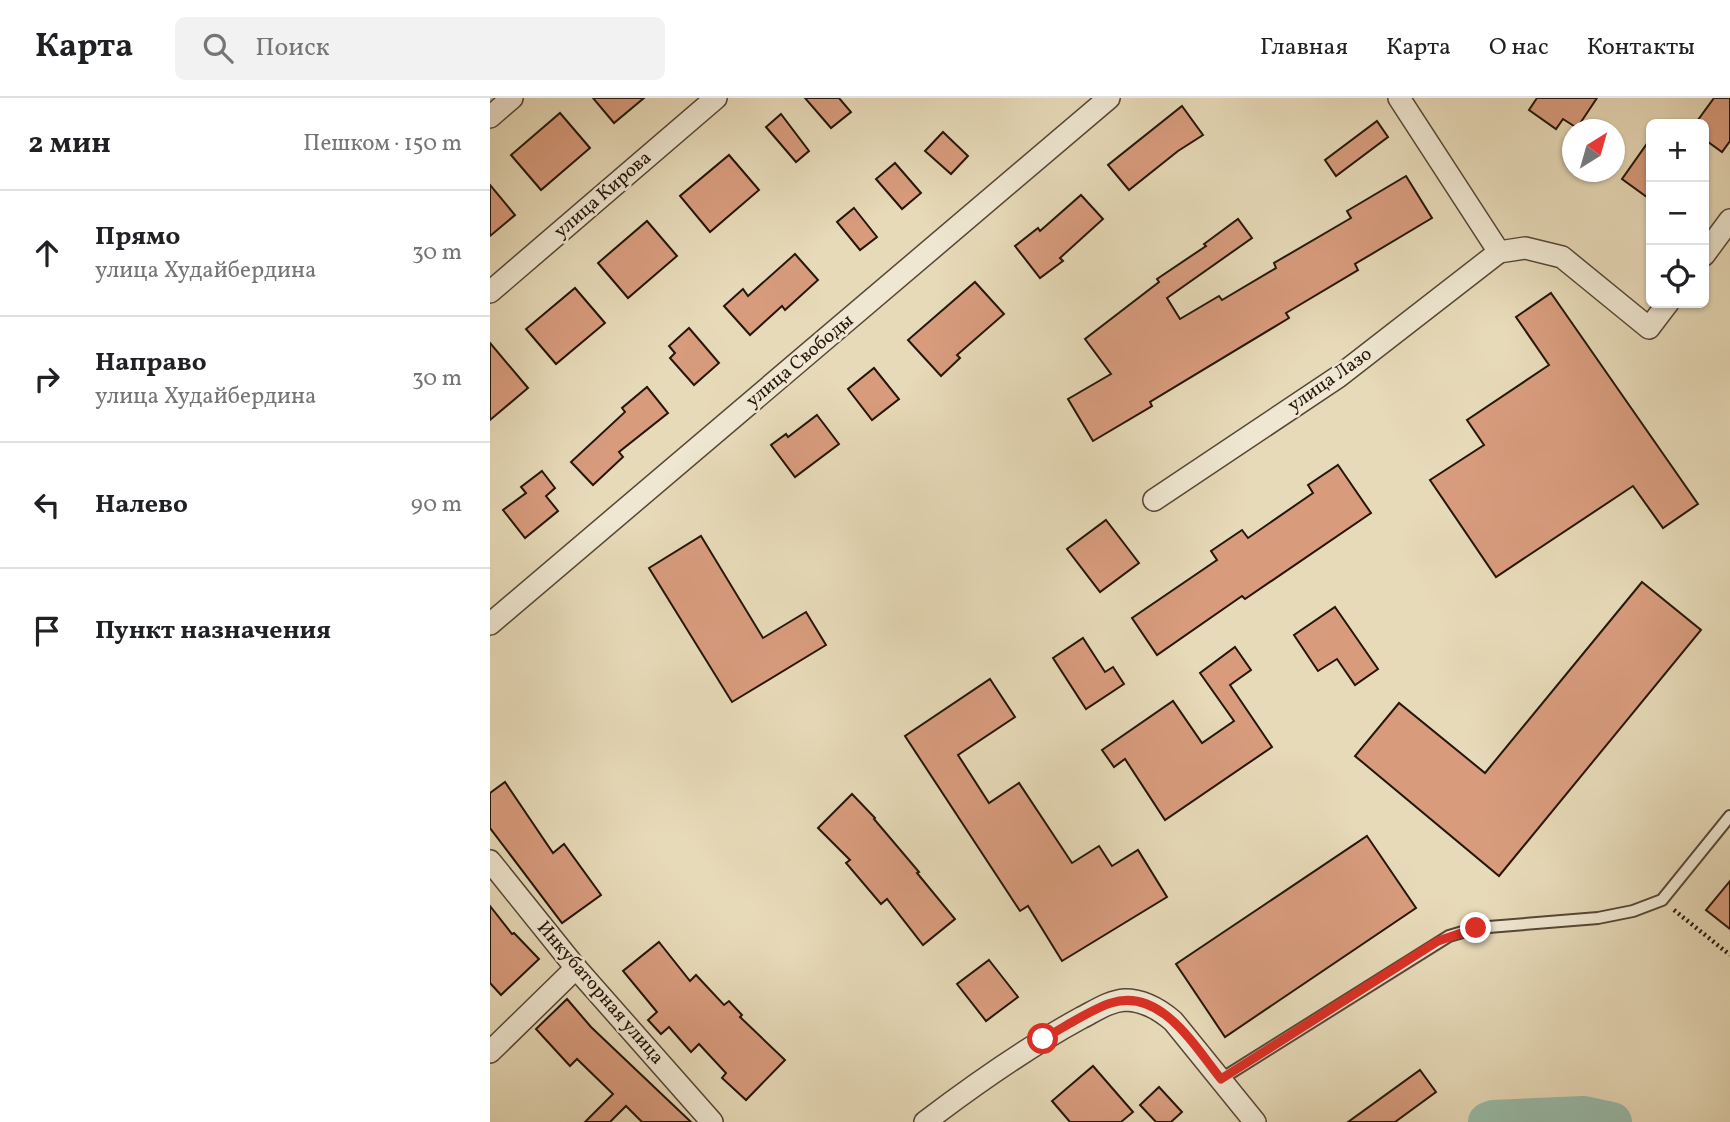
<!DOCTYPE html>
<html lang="ru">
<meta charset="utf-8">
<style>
body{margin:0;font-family:Vollkorn,serif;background:#f2f2f2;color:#202124}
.controls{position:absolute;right:21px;top:21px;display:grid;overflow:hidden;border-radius:10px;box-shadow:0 2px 5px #0004}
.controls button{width:63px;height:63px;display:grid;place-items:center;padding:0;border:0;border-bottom:2px solid #e0e0e0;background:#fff;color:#202124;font:35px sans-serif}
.compass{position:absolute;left:1072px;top:21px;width:63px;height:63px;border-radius:50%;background:#fff;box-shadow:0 2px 5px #0004;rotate:37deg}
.stop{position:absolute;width:21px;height:21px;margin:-16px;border:5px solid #d93025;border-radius:50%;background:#fff}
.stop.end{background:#d93025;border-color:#fff;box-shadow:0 2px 7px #0008}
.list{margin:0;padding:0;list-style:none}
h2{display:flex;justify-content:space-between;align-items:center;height:91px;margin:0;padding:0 28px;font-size:30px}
h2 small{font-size:23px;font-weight:400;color:#757577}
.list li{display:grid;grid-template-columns:46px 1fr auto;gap:21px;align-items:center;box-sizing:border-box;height:126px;padding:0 28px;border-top:2px solid #e0e0e0}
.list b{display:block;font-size:26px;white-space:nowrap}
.list p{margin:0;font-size:23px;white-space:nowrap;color:#757577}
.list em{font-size:23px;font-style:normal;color:#757577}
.icon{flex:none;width:38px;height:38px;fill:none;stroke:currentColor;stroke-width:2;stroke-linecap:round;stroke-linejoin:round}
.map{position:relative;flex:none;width:1240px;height:1024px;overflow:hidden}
header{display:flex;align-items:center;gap:42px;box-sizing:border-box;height:98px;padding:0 35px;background:#fff;border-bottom:2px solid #e0e0e0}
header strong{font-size:33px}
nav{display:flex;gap:38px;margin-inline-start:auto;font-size:24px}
.search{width:490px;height:63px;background:#f2f2f2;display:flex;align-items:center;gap:18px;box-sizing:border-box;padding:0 24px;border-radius:10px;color:#757577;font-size:26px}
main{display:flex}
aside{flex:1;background:#fff}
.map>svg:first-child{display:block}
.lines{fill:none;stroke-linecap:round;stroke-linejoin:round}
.river{stroke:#98bba9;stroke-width:40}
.building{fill:#d89c7d;stroke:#25150a;stroke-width:2}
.service-casing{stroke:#564636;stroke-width:14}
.minor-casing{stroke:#564636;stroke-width:24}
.path{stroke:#25150a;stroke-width:4.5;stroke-dasharray:2 3.5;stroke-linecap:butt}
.service{stroke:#efe7d1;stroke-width:10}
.minor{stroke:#efe7d1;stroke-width:21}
.route{stroke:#d93025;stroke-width:9}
.labels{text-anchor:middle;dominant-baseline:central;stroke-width:5;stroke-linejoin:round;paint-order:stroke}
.street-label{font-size:19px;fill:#25150a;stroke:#efe7d1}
</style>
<header>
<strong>Карта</strong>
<div class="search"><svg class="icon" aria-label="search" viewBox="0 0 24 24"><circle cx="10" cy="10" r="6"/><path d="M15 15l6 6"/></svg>Поиск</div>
<nav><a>Главная</a><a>Карта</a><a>О нас</a><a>Контакты</a></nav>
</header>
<main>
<aside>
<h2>2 мин<small>Пешком · 150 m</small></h2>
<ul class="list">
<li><svg class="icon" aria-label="ahead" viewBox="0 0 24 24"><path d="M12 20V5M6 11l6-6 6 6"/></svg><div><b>Прямо</b><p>улица Худайбердина</p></div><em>30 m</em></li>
<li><svg class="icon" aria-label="right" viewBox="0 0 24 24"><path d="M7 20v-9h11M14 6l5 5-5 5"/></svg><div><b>Направо</b><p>улица Худайбердина</p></div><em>30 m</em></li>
<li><svg class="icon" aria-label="left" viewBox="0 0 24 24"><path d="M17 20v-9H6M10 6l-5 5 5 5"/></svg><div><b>Налево</b></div><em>90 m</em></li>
<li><svg class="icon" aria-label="arrive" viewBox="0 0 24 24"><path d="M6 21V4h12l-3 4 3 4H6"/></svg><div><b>Пункт назначения</b></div></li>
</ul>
</aside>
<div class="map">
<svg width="1240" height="1024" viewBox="0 0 1240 1024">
<rect width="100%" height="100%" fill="#e7dab8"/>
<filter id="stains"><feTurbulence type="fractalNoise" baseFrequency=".00286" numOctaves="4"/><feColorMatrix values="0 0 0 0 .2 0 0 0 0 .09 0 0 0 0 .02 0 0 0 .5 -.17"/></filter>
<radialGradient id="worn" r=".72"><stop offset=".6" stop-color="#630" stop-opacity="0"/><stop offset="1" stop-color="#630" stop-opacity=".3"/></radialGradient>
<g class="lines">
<!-- river -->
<path class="river" d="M 998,1024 L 1003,1022 L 1094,1018 L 1122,1024"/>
</g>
<!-- building -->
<g class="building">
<path d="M 103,0 L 154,0 L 124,25 Z"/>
<path d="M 315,0 L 349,0 L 361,14 L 341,30 Z"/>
<path d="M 1047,0 L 1107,0 L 1087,30 L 1073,21 L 1066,31 L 1039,12 Z"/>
<path d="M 1224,0 L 1240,0 L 1240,43 L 1232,54 L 1214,41 L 1214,26 L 1205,26 Z"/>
<path d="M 692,8 L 713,37 L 688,53 L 639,92 L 618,67 Z"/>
<path d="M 70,15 L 100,50 L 51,92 L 21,57 Z"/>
<path d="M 291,16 L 319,53 L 306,64 L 276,29 Z"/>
<path d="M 887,23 L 898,39 L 846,78 L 835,62 Z"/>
<path d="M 453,34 L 478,58 L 461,76 L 435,53 Z"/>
<path d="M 1161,40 L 1161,102 L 1132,81 Z"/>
<path d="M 239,57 L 269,92 L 220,134 L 190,98 Z"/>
<path d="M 405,65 L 431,95 L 412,111 L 386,81 Z"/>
<path d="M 916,78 L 942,120 L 865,166 L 868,172 L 796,215 L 799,220 L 660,304 L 662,308 L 603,343 L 578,301 L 621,276 L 595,241 L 669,184 L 667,181 L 716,148 L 714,146 L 748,121 L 762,140 L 677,200 L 690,221 L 729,198 L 732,202 L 786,170 L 784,165 L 861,120 L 857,113 Z"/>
<path d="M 0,87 L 25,117 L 0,138 Z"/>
<path d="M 591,97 L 613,121 L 570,160 L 573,163 L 550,180 L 525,148 L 548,130 L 550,133 Z"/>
<path d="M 364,110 L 387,139 L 370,152 L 347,124 Z"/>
<path d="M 157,123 L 187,158 L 138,200 L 108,165 Z"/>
<path d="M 305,156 L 328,182 L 295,212 L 292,208 L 260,237 L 234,208 L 253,191 L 258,198 Z"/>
<path d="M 485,184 L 514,216 L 467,257 L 470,260 L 451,278 L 418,242 Z"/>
<path d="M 85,190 L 115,225 L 66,266 L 36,231 Z"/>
<path d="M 1061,195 L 1208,406 L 1173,430 L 1143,388 L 1006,479 L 940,382 L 994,347 L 977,322 L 1059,267 L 1026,219 Z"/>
<path d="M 199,230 L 229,265 L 204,287 L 180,260 L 185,255 L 179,248 Z"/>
<path d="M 0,245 L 38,290 L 0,322 Z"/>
<path d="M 384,270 L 409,301 L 382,322 L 358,291 Z"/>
<path d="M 157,289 L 178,315 L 129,354 L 133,359 L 103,387 L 81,364 L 135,314 L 132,310 Z"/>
<path d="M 327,317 L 349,346 L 305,379 L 281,347 L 296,336 L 298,339 Z"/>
<path d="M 848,367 L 881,415 L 755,501 L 752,498 L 667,557 L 642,520 L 727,462 L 721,453 L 752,432 L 758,440 L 823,395 L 818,387 Z"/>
<path d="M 52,373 L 65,390 L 56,398 L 68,413 L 35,440 L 13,412 L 36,395 L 31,389 Z"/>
<path d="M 616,422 L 649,465 L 610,494 L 577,451 Z"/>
<path d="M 211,438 L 273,540 L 316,514 L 336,547 L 242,604 L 159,470 Z"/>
<path d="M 1152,484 L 1211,532 L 1009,778 L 865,658 L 909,605 L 995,675 Z"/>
<path d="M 845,509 L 888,571 L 865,587 L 847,561 L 828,573 L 804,537 Z"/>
<path d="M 593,540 L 615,574 L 623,569 L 634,586 L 596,611 L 563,560 Z"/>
<path d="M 745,549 L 761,572 L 740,587 L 782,649 L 675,722 L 635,661 L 624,669 L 612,652 L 683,603 L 712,645 L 744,623 L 710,575 Z"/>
<path d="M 500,581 L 525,619 L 468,657 L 499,705 L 529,685 L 582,765 L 609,748 L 622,768 L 648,752 L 677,799 L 572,863 L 538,808 L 530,813 L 415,638 Z"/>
<path d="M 15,684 L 63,755 L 74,746 L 111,797 L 72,825 L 0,730 L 0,695 Z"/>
<path d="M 362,696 L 385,720 L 384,721 L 429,774 L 427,775 L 465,821 L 433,847 L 397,801 L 391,806 L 356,765 L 360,762 L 328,730 Z"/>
<path d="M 877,738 L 926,810 L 735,939 L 686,866 Z"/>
<path d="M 1240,783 L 1240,831 L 1216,812 Z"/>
<path d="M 0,808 L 22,836 L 24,835 L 49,861 L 11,897 L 0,885 Z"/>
<path d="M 169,844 L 200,883 L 206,877 L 234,907 L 239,903 L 252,917 L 250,919 L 295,962 L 256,1002 L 232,980 L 236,975 L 209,946 L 201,954 L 179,929 L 171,936 L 158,922 L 167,914 L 133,873 Z"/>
<path d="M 499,862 L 528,899 L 496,923 L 467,886 Z"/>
<path d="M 77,901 L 101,929 L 201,1024 L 152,1024 L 136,1008 L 120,1024 L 95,1024 L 123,996 L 87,961 L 80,968 L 46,931 Z"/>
<path d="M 603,968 L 643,1014 L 631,1024 L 580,1024 L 562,1003 Z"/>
<path d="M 930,972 L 946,994 L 905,1024 L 858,1024 Z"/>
<path d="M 669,989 L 692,1014 L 681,1024 L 666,1024 L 650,1007 Z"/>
</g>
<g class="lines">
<!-- service casing -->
<g class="service-casing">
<path id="service" d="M 731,981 L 959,838 L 986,830 L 1108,820 L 1143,813 L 1172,802 L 1240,718"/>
</g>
<!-- minor casing -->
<g class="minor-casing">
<g id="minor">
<path d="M 909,0 L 1009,154 L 1035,150 L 1072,159 L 1159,230 L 1178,205"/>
<path d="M 0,19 L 22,0"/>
<path d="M 1214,157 L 1240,122"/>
<path d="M 0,194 L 226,0"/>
<path d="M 664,402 L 848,279 L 1009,154"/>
<path d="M 0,526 L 619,0"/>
<path d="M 0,763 L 86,870 L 222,1024"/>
<path d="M 0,954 L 86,870"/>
<path d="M 435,1024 C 485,986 536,950 591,920 C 605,913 619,903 635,902 C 654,902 669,911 683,923 L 765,1024"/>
</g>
</g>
<!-- path -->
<path class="path" d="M 1184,812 L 1240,857"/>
<!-- service -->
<use href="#service" class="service"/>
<!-- minor -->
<use href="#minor" class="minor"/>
</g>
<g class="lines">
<!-- route -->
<path class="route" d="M 553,941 C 573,930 601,911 621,905 C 671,889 705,949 731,981 L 948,843 L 986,830"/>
</g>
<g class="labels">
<!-- street labels -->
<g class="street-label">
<text transform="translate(113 97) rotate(-41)">улица Кирова</text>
<text transform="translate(310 263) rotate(-40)">улица Свободы</text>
<text transform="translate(840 282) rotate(-35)">улица Лазо</text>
<text transform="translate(110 895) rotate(49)">Инкубаторная улица</text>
</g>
</g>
<rect width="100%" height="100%" filter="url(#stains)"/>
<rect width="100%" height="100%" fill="url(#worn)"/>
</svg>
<div class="controls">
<button>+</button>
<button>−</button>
<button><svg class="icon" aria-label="locate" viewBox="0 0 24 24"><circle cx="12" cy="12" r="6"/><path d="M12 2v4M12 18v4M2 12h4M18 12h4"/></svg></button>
</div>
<svg class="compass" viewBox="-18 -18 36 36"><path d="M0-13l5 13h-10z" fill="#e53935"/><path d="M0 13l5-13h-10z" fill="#757577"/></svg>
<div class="stop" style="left:553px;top:941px"></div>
<div class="stop end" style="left:986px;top:830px"></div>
</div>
</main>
